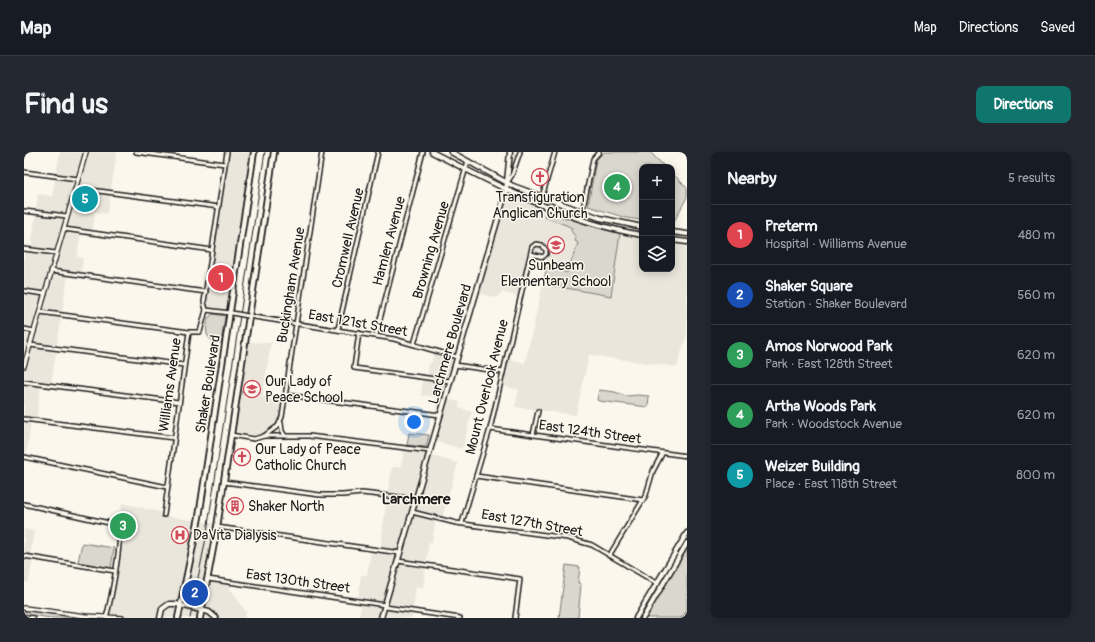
<!DOCTYPE html>
<meta charset="utf-8">
<style>
body{margin:0;font-family:Pangolin,sans-serif;background:#242831;color:#f1f3f6}
.controls{position:absolute;right:12px;top:12px;display:grid;overflow:hidden;border-radius:8px;box-shadow:0 2px 10px #0003}
.controls button{width:36px;height:36px;display:grid;place-items:center;padding:0;border:0;border-bottom:1px solid #363941;background:#171b24;color:#f1f3f6;font:20px sans-serif}
.you{position:absolute;left:390px;top:270px;width:14px;height:14px;margin:-10px;border:3px solid #fff;border-radius:50%;background:#1a73e8;box-shadow:0 0 0 6px #1a73e833}
.badge{display:grid;place-items:center;width:26px;height:26px;border-radius:50%;background:#0f766e;color:#fff;font-size:13px;font-weight:700}
.pin{position:absolute;translate:-50% -50%;border:2px solid #fff;box-shadow:0 1px 4px #0006}
.list{margin:0;padding:0;list-style:none}
h2{display:flex;justify-content:space-between;align-items:center;height:52px;margin:0;padding:0 16px;font-size:17px}
h2 small{font-size:13px;font-weight:400;color:#9ea1a6}
.list li{display:grid;grid-template-columns:26px 1fr auto;gap:12px;align-items:center;box-sizing:border-box;height:60px;padding:0 16px;border-top:1px solid #363941}
.list b{display:block;font-size:15px;white-space:nowrap}
.list p{margin:0;font-size:13px;white-space:nowrap;color:#9ea1a6}
.list em{font-size:13px;font-style:normal;color:#9ea1a6}
.icon{flex:none;width:22px;height:22px;fill:none;stroke:currentColor;stroke-width:2;stroke-linecap:round;stroke-linejoin:round}
.map{position:relative;flex:none;width:663px;height:466px;overflow:hidden;border-radius:8px}
header{display:flex;align-items:center;gap:24px;box-sizing:border-box;height:56px;padding:0 20px;background:#171b24;border-bottom:1px solid #363941}
header strong{font-size:19px}
nav{display:flex;gap:22px;margin-inline-start:auto;font-size:14px}
.intro{display:flex;align-items:center;justify-content:space-between;box-sizing:border-box;height:96px;padding:0 24px}
h1{margin:0;font-size:28px}
.button{padding:10px 18px;border-radius:8px;background:#0f766e;color:#fff;font-size:14px;font-weight:700}
main{display:flex;gap:24px;padding:0 24px}
aside{flex:1;background:#171b24;border-radius:8px;box-shadow:0 2px 10px #0003}
.map>svg:first-child{display:block}
.built{fill:#eae6dc}
.green{fill:#dad7ce;stroke:#7b7a75}
.lines{fill:none;stroke-linecap:round;stroke-linejoin:round}
.stream{stroke:#74726e;stroke-width:1}
.minor-casing{stroke:#1c1c1c;stroke-width:6}
.tertiary-casing{stroke:#1c1c1c;stroke-width:6}
.secondary-casing{stroke:#1c1c1c;stroke-width:7}
.primary-casing{stroke:#1c1c1c;stroke-width:8}
.minor{stroke:#fbf7ec;stroke-width:3}
.tertiary{stroke:#fbf7ec;stroke-width:3.5}
.secondary{stroke:#fbf7ec;stroke-width:4}
.primary{stroke:#fbf7ec;stroke-width:4.5}
.tram{stroke:#1c1c1c;stroke-width:1}
.minor-bridge-casing{stroke:#1c1c1c;stroke-width:6;stroke-linecap:butt}
.minor-bridge{stroke:#fbf7ec;stroke-width:3}
.labels{text-anchor:middle;dominant-baseline:central;stroke-width:3;stroke-linejoin:round;paint-order:stroke}
.poi-label{font-size:14px;fill:#1c1c1c;stroke:#fbf7ec;text-anchor:start}
.street-label{font-size:14px;fill:#1c1c1c;stroke:#fbf7ec}
.neighbourhood-label{font-size:15px;font-weight:bold;fill:#1c1c1c;stroke:#fbf7ec}
</style>
<header>
<strong>Map</strong>
<nav><a>Map</a><a>Directions</a><a>Saved</a></nav>
</header>
<div class="intro"><h1>Find us</h1><a class="button">Directions</a></div>
<main>
<div class="map">
<svg width="663" height="466" viewBox="0 0 663 466">
<rect width="100%" height="100%" fill="#fbf7ec"/>
<filter id="ink" filterUnits="userSpaceOnUse"><feTurbulence type="fractalNoise" baseFrequency=".025" numOctaves="2"/><feDisplacementMap in="SourceGraphic" scale="8" xChannelSelector="R" yChannelSelector="G"/><feConvolveMatrix kernelMatrix="1 2 1 2 8 2 1 2 1" color-interpolation-filters="sRGB"/></filter>
<g filter="url(#ink)">
<!-- built -->
<g class="built">
<path d="M 36,0 L 93,0 L 83,62 L 71,60 L 68,81 L 57,80 L 53,105 L 59,106 L 57,123 L 44,121 L 27,233 L 17,232 L 12,269 L 7,268 L 2,306 L 0,305 L 0,104 L 1,97 L 7,98 L 14,42 L 28,44 Z"/>
<path d="M 203,0 L 230,0 L 206,161 L 182,158 L 180,154 Z"/>
<path d="M 485,44 L 584,79 L 618,85 L 618,117 L 648,117 L 648,90 L 663,93 L 663,182 L 653,215 L 565,203 L 552,263 L 491,255 L 495,238 L 478,234 L 484,207 L 501,211 L 524,109 L 504,104 L 495,145 L 478,140 L 472,146 L 455,141 L 483,46 Z"/>
<path d="M 225,190 L 247,191 L 238,245 L 260,249 L 257,265 L 252,273 L 247,278 L 234,284 L 211,279 Z"/>
<path d="M 410,200 L 429,207 L 418,246 L 397,243 L 399,227 L 403,228 L 405,211 L 407,211 Z"/>
<path d="M 424,247 L 436,250 L 435,256 L 448,260 L 438,297 L 412,289 Z"/>
<path d="M 384,280 L 407,283 L 355,466 L 330,466 L 335,465 L 338,447 L 334,447 L 337,423 L 343,423 L 347,399 L 356,400 L 363,344 L 368,315 L 377,315 L 380,298 L 382,298 Z"/>
<path d="M 408,304 L 434,311 L 418,366 L 412,364 L 408,390 L 405,390 L 399,436 L 392,435 L 388,466 L 361,466 Z"/>
<path d="M 98,351 L 140,361 L 140,364 L 194,372 L 184,427 L 207,430 L 206,436 L 222,460 L 221,466 L 82,466 L 95,394 L 93,373 Z"/>
<path d="M 0,377 L 10,379 L 6,404 L 9,405 L 5,430 L 0,430 Z"/>
</g>
<!-- green -->
<g class="green">
<path d="M 580,0 L 626,0 L 641,15 L 618,15 L 618,68 L 602,66 L 564,54 L 572,8 Z"/>
<path d="M 648,21 L 663,36 L 663,45 L 648,73 Z"/>
<path d="M 523,57 L 596,81 L 587,144 L 519,132 L 524,109 L 530,115 L 543,121 L 554,91 L 551,89 L 552,85 L 547,79 L 548,76 L 542,73 L 520,65 Z"/>
<path d="M 189,162 L 201,164 L 197,191 C 181,188 181,181 184,166 Z"/>
<path d="M 575,238 L 591,240 L 602,244 L 614,243 L 625,244 L 624,255 L 575,249 L 573,248 Z"/>
<path d="M 385,281 L 405,283 L 402,295 L 383,293 Z"/>
<path d="M 58,391 L 90,396 L 87,416 L 54,410 Z"/>
<path d="M 663,397 L 663,466 L 622,466 Z"/>
<path d="M 542,413 L 556,415 L 554,431 L 557,432 L 554,466 L 535,466 Z"/>
<path d="M 4,459 L 57,466 L 27,466 L 0,462 L 0,460 Z"/>
</g>
<g class="lines">
<!-- stream -->
<path class="stream" d="M 657,466 L 663,459"/>
<!-- minor casing -->
<g class="minor-casing">
<g id="minor">
<path d="M 112,0 L 201,12"/>
<path d="M 0,20 L 54,27"/>
<path d="M 483,31 L 488,23 L 496,0"/>
<path d="M 52,36 L 195,55"/>
<path d="M 516,52 L 531,0"/>
<path d="M 0,59 L 43,64"/>
<path d="M 557,67 L 569,7 L 575,0"/>
<path d="M 40,77 L 188,98"/>
<path d="M 0,97 L 32,101"/>
<path d="M 27,119 L 182,140"/>
<path d="M 0,139 L 21,142"/>
<path d="M 182,158 L 206,161"/>
<path d="M 16,160 L 165,180 L 176,180 L 182,158 L 180,150 L 203,0"/>
<path d="M 224,164 L 370,187 L 433,205"/>
<path d="M 0,177 L 10,179"/>
<path d="M 314,177 L 354,0"/>
<path d="M 335,181 L 330,216 L 426,229"/>
<path d="M 352,183 L 399,0"/>
<path d="M 390,192 L 444,9"/>
<path d="M 6,193 L 160,213"/>
<path d="M 431,213 L 479,220"/>
<path d="M 0,230 L 155,250"/>
<path d="M 262,243 L 416,263"/>
<path d="M 0,267 L 150,286"/>
<path d="M 257,271 L 258,279 L 261,284"/>
<path d="M 466,277 L 663,304"/>
<path d="M 207,283 L 230,287 L 240,284 L 285,284 L 406,299"/>
<path d="M 509,283 L 514,259"/>
<path d="M 240,284 L 254,274 L 258,265 L 298,0"/>
<path d="M 0,305 L 143,335"/>
<path d="M 452,324 L 619,348"/>
<path d="M 200,330 L 296,343 L 319,343 L 338,341 L 392,347"/>
<path d="M 0,352 L 94,373 C 100,383 86,452 82,466"/>
<path d="M 388,360 L 432,371 L 544,386 L 568,393 L 634,432"/>
<path d="M 140,363 L 165,180"/>
<path d="M 438,371 L 466,277 L 508,95 L 512,92 L 518,93 L 522,98 L 522,102 L 519,105 L 507,102"/>
<path d="M 193,375 L 376,401"/>
<path d="M 0,404 L 91,419"/>
<path d="M 585,404 L 622,343 L 629,319 L 638,302"/>
<path d="M 374,409 L 496,427 L 491,466"/>
<path d="M 184,427 L 361,453"/>
<path d="M 361,455 L 436,466"/>
</g>
</g>
<!-- tertiary casing -->
<g class="tertiary-casing">
<g id="tertiary">
<path d="M 0,214 L 62,0"/>
<path d="M 0,456 L 61,464 L 98,466"/>
<path d="M 0,465 L 9,466"/>
</g>
</g>
<!-- secondary casing -->
<g class="secondary-casing">
<g id="secondary">
<path d="M 408,0 C 475,35 543,70 618,83"/>
<path d="M 427,0 L 489,34 L 576,66 L 618,75"/>
<path d="M 648,80 L 663,82"/>
<path d="M 648,88 L 663,90"/>
<path d="M 136,466 L 138,457 L 145,452 L 152,452 L 185,460 L 192,466"/>
<path d="M 357,466 L 482,39 L 486,0"/>
<path d="M 612,466 L 663,381"/>
<path d="M 619,466 L 663,391"/>
</g>
</g>
<!-- primary casing -->
<g class="primary-casing">
<g id="primary">
<path d="M 154,466 L 175,365 L 230,0"/>
<path d="M 176,466 L 193,375 L 250,0"/>
</g>
</g>
<!-- minor -->
<use href="#minor" class="minor"/>
<!-- tertiary -->
<use href="#tertiary" class="tertiary"/>
<!-- secondary -->
<use href="#secondary" class="secondary"/>
<!-- primary -->
<use href="#primary" class="primary"/>
<!-- tram -->
<path class="tram" d="M 166,466 L 182,386 L 241,0"/>
<!-- minor-bridge casing -->
<g class="minor-bridge-casing">
<path id="minor-bridge" d="M 208,161 L 224,164"/>
</g>
<!-- minor-bridge -->
<use href="#minor-bridge" class="minor-bridge"/>
</g>
</g>
<!-- icons -->
<defs>
<g id="church-ring" transform="scale(0.9)"><circle r="9.5" fill="#fbf7ec" stroke="#d1495b" stroke-width="1.5"/><path d="M-1.2-6h2.4v3.5h3.3v2.4h-3.3V6h-2.4V-.1h-3.3v-2.4h3.3Z" fill="#d1495b"/></g>
<g id="school-ring" transform="scale(0.9)"><circle r="9.5" fill="#fbf7ec" stroke="#d1495b" stroke-width="1.5"/><path d="M0-5L7-2L0 1L-7-2ZM-4 1L0 2.5L4 1V4Q0 6-4 4Z" fill="#d1495b"/></g>
<g id="building-ring" transform="scale(0.9)"><circle r="9.5" fill="#fbf7ec" stroke="#d1495b" stroke-width="1.5"/><path d="M-4-6H4V6H1V3H-1V6H-4ZM-2.5-4.3h1.7v1.8h-1.7ZM.8-4.3h1.7v1.8H.8ZM-2.5-1h1.7V.8h-1.7ZM.8-1h1.7V.8H.8Z" fill="#d1495b"/></g>
<g id="hospital-ring" transform="scale(0.9)"><circle r="9.5" fill="#fbf7ec" stroke="#d1495b" stroke-width="1.5"/><path d="M-5-5h3v3.5h4V-5h3V5h-3V1.5h-4V5h-3Z" fill="#d1495b"/></g>
</defs>
<g fill-rule="evenodd">
<use href="#church-ring" x="516" y="25"/>
<use href="#school-ring" x="532" y="93"/>
<use href="#school-ring" x="228" y="237"/>
<use href="#church-ring" x="218" y="305"/>
<use href="#building-ring" x="211" y="354"/>
<use href="#hospital-ring" x="156" y="383"/>
</g>
<g class="labels">
<!-- poi labels -->
<g class="poi-label">
<text x="516" y="45" text-anchor="middle">Transfiguration<tspan x="516" dy="16">Anglican Church</tspan></text>
<text x="532" y="113" text-anchor="middle">Sunbeam<tspan x="532" dy="16">Elementary School</tspan></text>
<text x="241" y="229">Our Lady of<tspan x="241" dy="16">Peace School</tspan></text>
<text x="231" y="297">Our Lady of Peace<tspan x="231" dy="16">Catholic Church</tspan></text>
<text x="224" y="354">Shaker North</text>
<text x="169" y="383">DaVita Dialysis</text>
</g>
<!-- street labels -->
<g class="street-label">
<text transform="translate(324 86) rotate(-77)">Cromwell Avenue</text>
<text transform="translate(365 89) rotate(-75)">Hamlen Avenue</text>
<text transform="translate(407 98) rotate(-74)">Browning Avenue</text>
<text transform="translate(267 133) rotate(-81)">Buckingham Avenue</text>
<text transform="translate(334 171) rotate(10)">East 121st Street</text>
<text transform="translate(426 192) rotate(-74)">Larchmere Boulevard</text>
<text transform="translate(184 232) rotate(-81)">Shaker Boulevard</text>
<text transform="translate(146 233) rotate(-82)">Williams Avenue</text>
<text transform="translate(463 235) rotate(-76)">Mount Overlook Avenue</text>
<text transform="translate(566 280) rotate(8)">East 124th Street</text>
<text transform="translate(508 371) rotate(10)">East 127th Street</text>
<text transform="translate(274 429) rotate(8)">East 130th Street</text>
</g>
<!-- neighbourhood labels -->
<g class="neighbourhood-label">
<text x="392" y="347">Larchmere</text>
</g>
</g>
</svg>
<div class="controls">
<button>+</button>
<button>−</button>
<button><svg class="icon" aria-label="layers" viewBox="0 0 24 24"><path d="M12 4l9 5-9 5-9-5zM3 14l9 5 9-5"/></svg></button>
</div>
<div class="you"></div>
<div class="pin badge" style="left:197px;top:126px;background:#e0444e">1</div>
<div class="pin badge" style="left:171px;top:441px;background:#1a4fb4">2</div>
<div class="pin badge" style="left:99px;top:374px;background:#2e9e5b">3</div>
<div class="pin badge" style="left:593px;top:35px;background:#2e9e5b">4</div>
<div class="pin badge" style="left:61px;top:47px;background:#0f9aa8">5</div>
</div>
<aside>
<h2>Nearby<small>5 results</small></h2>
<ul class="list">
<li><span class="badge" style="background:#e0444e">1</span><div><b>Preterm</b><p>Hospital · Williams Avenue</p></div><em>480 m</em></li>
<li><span class="badge" style="background:#1a4fb4">2</span><div><b>Shaker Square</b><p>Station · Shaker Boulevard</p></div><em>560 m</em></li>
<li><span class="badge" style="background:#2e9e5b">3</span><div><b>Amos Norwood Park</b><p>Park · East 128th Street</p></div><em>620 m</em></li>
<li><span class="badge" style="background:#2e9e5b">4</span><div><b>Artha Woods Park</b><p>Park · Woodstock Avenue</p></div><em>620 m</em></li>
<li><span class="badge" style="background:#0f9aa8">5</span><div><b>Weizer Building</b><p>Place · East 118th Street</p></div><em>800 m</em></li>
</ul>
</aside>
</main>
